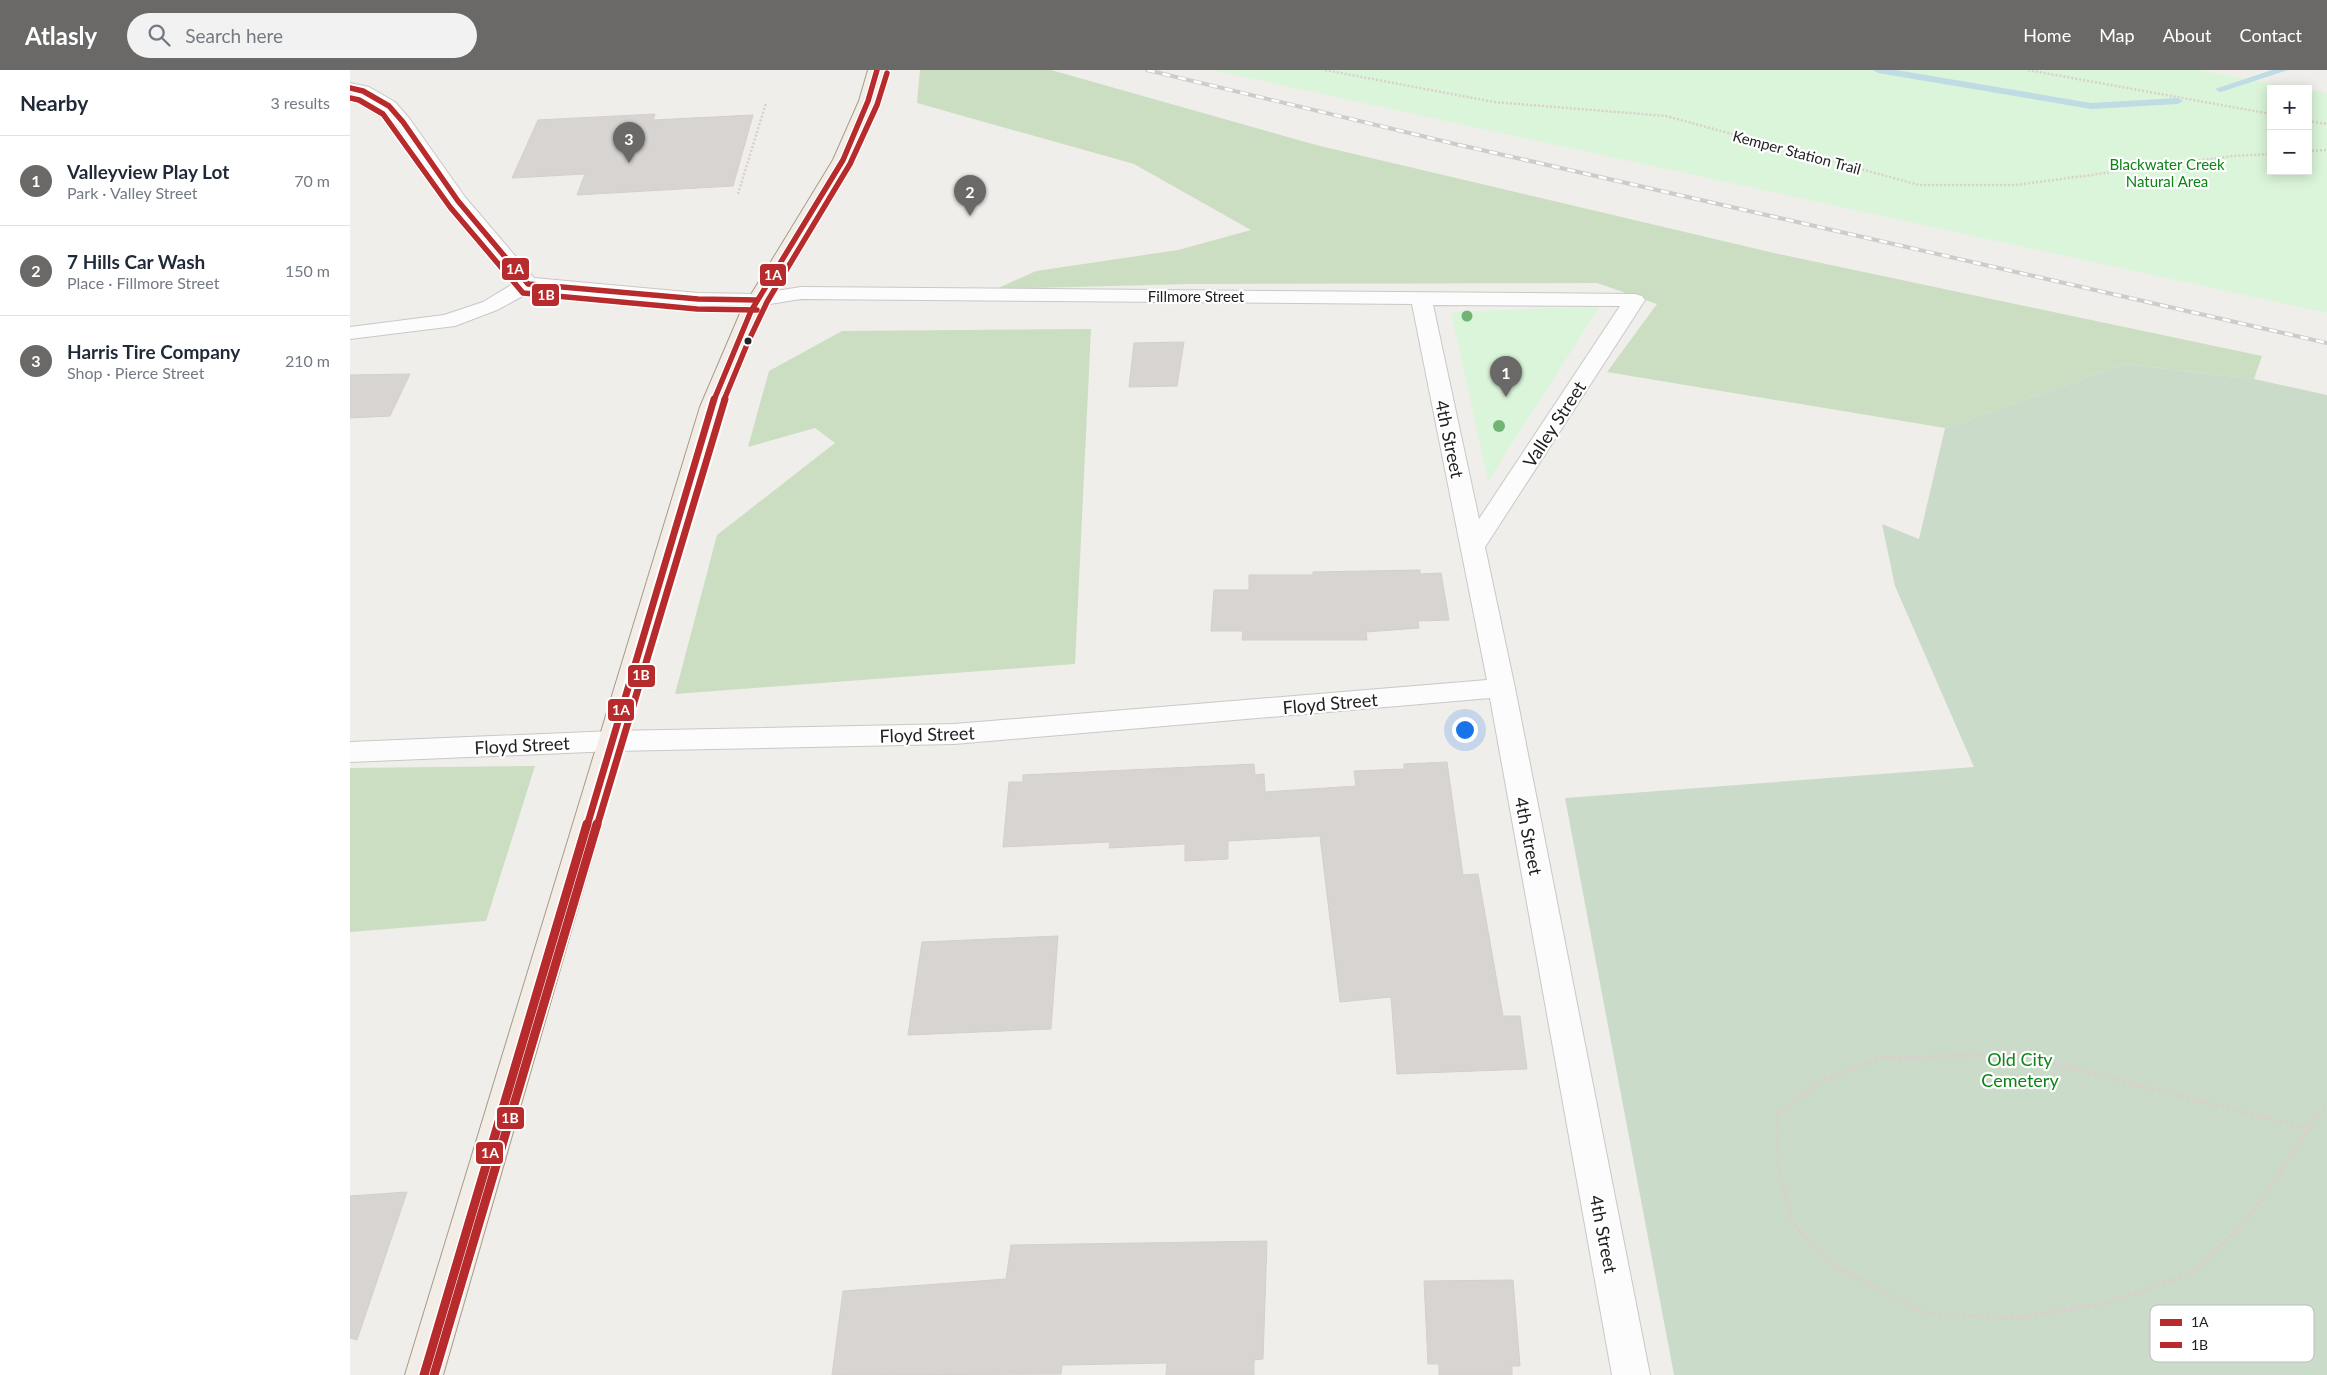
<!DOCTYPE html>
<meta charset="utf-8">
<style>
body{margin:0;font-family:Lato,sans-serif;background:#f2f2f3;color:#1f2937}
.controls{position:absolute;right:15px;top:15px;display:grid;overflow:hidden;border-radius:0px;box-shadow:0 2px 12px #0003}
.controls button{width:45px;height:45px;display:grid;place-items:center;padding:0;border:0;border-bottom:1px solid #e0e1e3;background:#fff;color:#1f2937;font:25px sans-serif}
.you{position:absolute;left:1114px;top:659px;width:18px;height:18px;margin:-12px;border:4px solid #fff;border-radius:50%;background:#1a73e8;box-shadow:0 0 0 8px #1a73e833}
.badge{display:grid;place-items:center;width:32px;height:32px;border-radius:50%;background:#6a6968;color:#fff;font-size:16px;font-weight:700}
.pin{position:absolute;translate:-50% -41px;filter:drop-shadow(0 1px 2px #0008)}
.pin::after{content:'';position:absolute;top:26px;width:18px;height:15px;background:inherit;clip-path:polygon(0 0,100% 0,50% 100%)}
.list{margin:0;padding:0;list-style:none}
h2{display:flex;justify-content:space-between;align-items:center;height:65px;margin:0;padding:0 20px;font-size:21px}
h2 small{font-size:16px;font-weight:400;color:#747a83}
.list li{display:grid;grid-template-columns:32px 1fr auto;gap:15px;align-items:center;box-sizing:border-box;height:90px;padding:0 20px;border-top:1px solid #e0e1e3}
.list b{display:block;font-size:19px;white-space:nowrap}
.list p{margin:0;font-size:16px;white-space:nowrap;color:#747a83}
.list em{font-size:16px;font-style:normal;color:#747a83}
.icon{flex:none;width:28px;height:28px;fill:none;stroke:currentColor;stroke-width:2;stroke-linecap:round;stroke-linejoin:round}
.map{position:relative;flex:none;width:1977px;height:1305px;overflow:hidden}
header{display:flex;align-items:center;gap:30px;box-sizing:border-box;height:70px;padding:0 25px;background:#6a6968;color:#fff}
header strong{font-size:24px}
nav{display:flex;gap:28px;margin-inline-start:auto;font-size:18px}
.search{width:350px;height:45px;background:#f2f2f3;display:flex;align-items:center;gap:12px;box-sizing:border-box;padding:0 18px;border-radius:28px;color:#747a83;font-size:19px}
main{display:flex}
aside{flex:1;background:#fff}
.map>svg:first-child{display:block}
.forest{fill:#cbdec1}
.cemetery{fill:#cadbca}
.park{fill:#daf5da}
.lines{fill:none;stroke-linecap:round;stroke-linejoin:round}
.stream{fill:#bfdbe3;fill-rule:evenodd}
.building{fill:#d7d4d2;stroke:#d3d0cc}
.street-casing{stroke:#c9c8c7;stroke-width:2}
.primary-casing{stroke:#a79c86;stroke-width:2}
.path-far1{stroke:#dccecd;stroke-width:2.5;stroke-dasharray:2 2;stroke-linecap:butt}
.path{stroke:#dccecd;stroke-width:4;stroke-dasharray:3 3;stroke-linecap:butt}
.street{fill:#fdfcfc;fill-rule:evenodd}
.primary{fill:#f3ede7;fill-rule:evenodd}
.rail-casing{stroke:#ccc;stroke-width:4}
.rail{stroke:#fff;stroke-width:2.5;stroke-dasharray:8;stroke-linecap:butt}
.bus-1-far2-casing{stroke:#fff;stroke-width:8}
.bus-1-far1-casing{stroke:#fff;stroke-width:11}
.bus-1-casing{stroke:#fff;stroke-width:12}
.bus-2-far2-casing{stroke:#fff;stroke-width:8}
.bus-2-far1-casing{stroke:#fff;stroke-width:11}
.bus-2-casing{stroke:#fff;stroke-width:12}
.bus-1-far2{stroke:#b72b2c;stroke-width:5.5}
.bus-1-far1{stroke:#b72b2c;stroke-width:7}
.bus-1{stroke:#b72b2c;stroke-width:9}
.bus-2-far2{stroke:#b72b2c;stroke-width:5.5}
.bus-2-far1{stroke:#b72b2c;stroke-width:7}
.bus-2{stroke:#b72b2c;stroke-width:9}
.tree{fill:#73b476}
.bus-dot{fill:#222;stroke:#fff;stroke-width:2}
.labels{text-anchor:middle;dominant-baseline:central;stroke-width:4.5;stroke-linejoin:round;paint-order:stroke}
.far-street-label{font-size:15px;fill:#222;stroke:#fff}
.far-park-label{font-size:15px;fill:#0c8416;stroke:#fff}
.street-label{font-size:18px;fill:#222;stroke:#fff}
.park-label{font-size:18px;fill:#0c8416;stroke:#fff}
.key{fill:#fff;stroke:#bdbdbd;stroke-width:1}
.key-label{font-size:14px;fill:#222}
.line-badge{stroke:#fff;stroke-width:2}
.badge-label{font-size:14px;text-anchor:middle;font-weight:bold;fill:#fff}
</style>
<header>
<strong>Atlasly</strong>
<div class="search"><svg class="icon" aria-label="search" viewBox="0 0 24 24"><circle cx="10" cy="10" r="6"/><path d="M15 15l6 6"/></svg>Search here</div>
<nav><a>Home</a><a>Map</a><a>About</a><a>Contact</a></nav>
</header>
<main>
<aside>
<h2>Nearby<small>3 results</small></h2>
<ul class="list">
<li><span class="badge">1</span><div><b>Valleyview Play Lot</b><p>Park · Valley Street</p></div><em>70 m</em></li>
<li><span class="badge">2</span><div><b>7 Hills Car Wash</b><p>Place · Fillmore Street</p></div><em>150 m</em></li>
<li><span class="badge">3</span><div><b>Harris Tire Company</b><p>Shop · Pierce Street</p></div><em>210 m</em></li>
</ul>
</aside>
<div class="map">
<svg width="1977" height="1305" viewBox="0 0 1977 1305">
<rect width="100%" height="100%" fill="#f0eeeb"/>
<!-- forest -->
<g class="forest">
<path d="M 570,0 L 701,0 L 966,75 L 1424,183 L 1912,286 L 1904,309 L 1774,294 L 1595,358 L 1257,302 L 1307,234 L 1247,213 L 839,214 L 646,219 L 686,201 L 828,180 L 901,160 L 784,94 L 567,33 Z"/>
<path d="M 741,259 L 725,594 L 325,624 L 367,465 L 485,373 L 465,358 L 398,377 L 419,301 L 492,261 Z"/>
<path d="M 185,696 L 136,851 L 0,862 L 0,698 Z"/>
</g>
<!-- cemetery -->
<path class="cemetery" d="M 1774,294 L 1904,309 L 1977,325 L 1977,1305 L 1324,1305 L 1215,728 L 1624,697 L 1545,516 L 1532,454 L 1569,469 L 1595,358 Z"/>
<!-- park -->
<g class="park">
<path d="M 862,0 L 1848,0 L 1952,19 L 1921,19 L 1921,101 L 1958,101 L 1958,20 L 1977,23 L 1977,243 Z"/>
<path d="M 1250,236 L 1138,411 L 1101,242 Z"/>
</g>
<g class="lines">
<!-- stream -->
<g class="stream">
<path d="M 1523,0 L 1546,0 L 1741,33 L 1828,28 L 1833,31 L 1828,34 L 1741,39 L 1528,3 Z"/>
<path d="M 1922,0 L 1938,0 L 1874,21 L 1870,22 L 1865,19 Z"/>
</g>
</g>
<!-- building -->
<g class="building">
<path d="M 305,44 L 303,50 L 403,45 L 383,116 L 227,125 L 235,104 L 162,108 L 188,50 Z"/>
<path d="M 834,272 L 827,316 L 779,317 L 784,273 Z"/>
<path d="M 60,304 L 40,346 L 0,348 L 0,305 Z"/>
<path d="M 1070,500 L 1070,504 L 1091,503 L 1099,550 L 1068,551 L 1069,558 L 1016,562 L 1017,570 L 892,570 L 893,561 L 861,561 L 864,520 L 899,520 L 899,505 L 963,505 L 963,502 Z"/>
<path d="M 1097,692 L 1113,805 L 1128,804 L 1153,946 L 1170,946 L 1177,999 L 1047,1004 L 1041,927 L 990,932 L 970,766 L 878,771 L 878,789 L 835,791 L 835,774 L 759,778 L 760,772 L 653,777 L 659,712 L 673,712 L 673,705 L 904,694 L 905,705 L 914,704 L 915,722 L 1006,716 L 1004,701 L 1054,699 L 1054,694 Z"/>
<path d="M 708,866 L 701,959 L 558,965 L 572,872 Z"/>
<path d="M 57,1122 L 7,1270 L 0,1268 L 0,1126 Z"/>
<path d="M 917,1171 L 913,1289 L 904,1290 L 904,1305 L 816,1305 L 817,1293 L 712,1295 L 711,1304 L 482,1305 L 493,1221 L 656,1209 L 661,1175 Z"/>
<path d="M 1163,1210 L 1170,1296 L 1162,1296 L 1162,1305 L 1089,1305 L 1089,1294 L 1078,1294 L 1074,1211 Z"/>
</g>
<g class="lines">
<!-- street casing -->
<g class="street-casing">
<path id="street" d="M 0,13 L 19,17 L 45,32 L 59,48 L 115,127 L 184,208 L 348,223 L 407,224 L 451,217 L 1285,224 L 1292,226 L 1295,230 L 1135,477 L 1165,618 L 1300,1305 L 1262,1305 L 1140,628 L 604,674 L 263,681 L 0,692 L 0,672 L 263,661 L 604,654 L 1137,610 L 1062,234 L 451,229 L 407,236 L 348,235 L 182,221 L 147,240 L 105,256 L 0,269 L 0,257 L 94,245 L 133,232 L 166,212 L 101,135 L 47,56 L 33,40 L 0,23 ZM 1083,235 L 1270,236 L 1129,449 Z"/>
</g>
<!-- primary casing -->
<g class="primary-casing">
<path id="primary" d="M 518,0 L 536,0 L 527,31 L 502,90 L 412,241 L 372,337 L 93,1305 L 55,1305 L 350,337 L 391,241 L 483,90 L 509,31 Z"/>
</g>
<!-- path-far1 -->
<g class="path-far1">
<path d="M 975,0 L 1144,32 L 1316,46 L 1569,115 L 1666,115 L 1883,86 L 1921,84"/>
<path d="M 1678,0 L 1921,44"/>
<path d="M 1958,51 L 1977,54"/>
<path d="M 1958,81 L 1977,80"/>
<path d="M 388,124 L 416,33"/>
</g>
<!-- path -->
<g class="path">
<path d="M 1668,984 L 1959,1059 L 1899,1148 L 1843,1203 L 1752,1234 L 1666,1248 L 1577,1244 L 1481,1194 L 1442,1152 L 1428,1096 L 1427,1045 L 1471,1011 L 1532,988 Z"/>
<path d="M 1959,1059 L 1965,1046 L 1977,1036"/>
</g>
<!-- street -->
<use href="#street" class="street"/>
<!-- primary -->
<use href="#primary" class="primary"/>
<!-- rail casing -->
<g class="rail-casing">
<path id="rail" d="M 797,0 L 1101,73 L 1977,273"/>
</g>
<!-- rail -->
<use href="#rail" class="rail"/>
<!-- bus-1-far2 casing -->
<g class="bus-1-far2-casing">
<g id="bus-1-far2">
<path d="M 0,18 L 13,21 L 39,36 L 53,52 L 108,131 L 178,214 L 348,229 L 407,230"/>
<path d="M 364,330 L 401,241 L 493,90 L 518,31 L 527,0"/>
</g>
</g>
<!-- bus-1-far1 casing -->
<g class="bus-1-far1-casing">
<path id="bus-1-far1" d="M 237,756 L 364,329"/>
</g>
<!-- bus-1 casing -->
<g class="bus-1-casing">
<path id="bus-1" d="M 74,1305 L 237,754"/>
</g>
<!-- bus-2-far2 casing -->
<g class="bus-2-far2-casing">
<g id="bus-2-far2">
<path d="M 0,28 L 9,30 L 33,44 L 100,137 L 173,223 L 347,239 L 407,240"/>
<path d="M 374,330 L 398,272 L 417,232 L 500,94 L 527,35 L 537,3"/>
</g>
</g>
<!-- bus-2-far1 casing -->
<g class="bus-2-far1-casing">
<path id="bus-2-far1" d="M 247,756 L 375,329"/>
</g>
<!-- bus-2 casing -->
<g class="bus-2-casing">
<path id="bus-2" d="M 84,1305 L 247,754"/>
</g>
<!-- bus-1-far2 -->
<use href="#bus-1-far2" class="bus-1-far2"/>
<!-- bus-1-far1 -->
<use href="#bus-1-far1" class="bus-1-far1"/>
<!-- bus-1 -->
<use href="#bus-1" class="bus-1"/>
<!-- bus-2-far2 -->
<use href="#bus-2-far2" class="bus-2-far2"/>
<!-- bus-2-far1 -->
<use href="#bus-2-far1" class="bus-2-far1"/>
<!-- bus-2 -->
<use href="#bus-2" class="bus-2"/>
</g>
<!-- trees -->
<g class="tree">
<circle cx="1117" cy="246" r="5.5"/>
<circle cx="1149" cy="356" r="6"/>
</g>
<!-- markers -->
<circle class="bus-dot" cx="398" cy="271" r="4.5"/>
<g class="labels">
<!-- far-street labels -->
<g class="far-street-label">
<text transform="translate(1447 82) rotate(15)">Kemper Station Trail</text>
<text x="846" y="226">Fillmore Street</text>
</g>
<!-- far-park labels -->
<g class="far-park-label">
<text x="1817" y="94">Blackwater Creek<tspan x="1817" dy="17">Natural Area</tspan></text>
</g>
<!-- street labels -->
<g class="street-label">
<text transform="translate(1204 354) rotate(-57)">Valley Street</text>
<text transform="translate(1100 369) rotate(78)">4th Street</text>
<text transform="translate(980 633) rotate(-5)">Floyd Street</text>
<text transform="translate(577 664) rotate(-2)">Floyd Street</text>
<text transform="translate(172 675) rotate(-3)">Floyd Street</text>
<text transform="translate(1179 766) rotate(79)">4th Street</text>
<text transform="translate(1254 1164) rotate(79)">4th Street</text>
</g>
<!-- park labels -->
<g class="park-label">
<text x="1670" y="989">Old City<tspan x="1670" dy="21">Cemetery</tspan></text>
</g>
</g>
<!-- legend -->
<rect x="1800" y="1235" width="164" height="57" rx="8" class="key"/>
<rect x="1810" y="1249" width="22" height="7" fill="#b72b2c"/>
<rect x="1810" y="1272" width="22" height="6" fill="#b72b2c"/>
<g class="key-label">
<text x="1841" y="1257">1A</text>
<text x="1841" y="1280">1B</text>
</g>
<g class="line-badge">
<rect x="151" y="187" width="29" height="24" rx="5" fill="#b72b2c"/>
<rect x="409" y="193" width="28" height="24" rx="5" fill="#b72b2c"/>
<rect x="181" y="213" width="29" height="24" rx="5" fill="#b72b2c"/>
<rect x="277" y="594" width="29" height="24" rx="5" fill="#b72b2c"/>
<rect x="257" y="628" width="28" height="24" rx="5" fill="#b72b2c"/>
<rect x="146" y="1036" width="29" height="24" rx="5" fill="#b72b2c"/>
<rect x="125" y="1071" width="29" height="24" rx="5" fill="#b72b2c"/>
</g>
<g class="badge-label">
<text x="165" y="204">1A</text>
<text x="423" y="210">1A</text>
<text x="196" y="230">1B</text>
<text x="291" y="610">1B</text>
<text x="271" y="645">1A</text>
<text x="160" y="1053">1B</text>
<text x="140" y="1088">1A</text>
</g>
</svg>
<div class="controls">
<button>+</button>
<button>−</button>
</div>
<div class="you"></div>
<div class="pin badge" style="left:1156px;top:327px">1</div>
<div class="pin badge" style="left:620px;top:146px">2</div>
<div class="pin badge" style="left:279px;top:93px">3</div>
</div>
</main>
